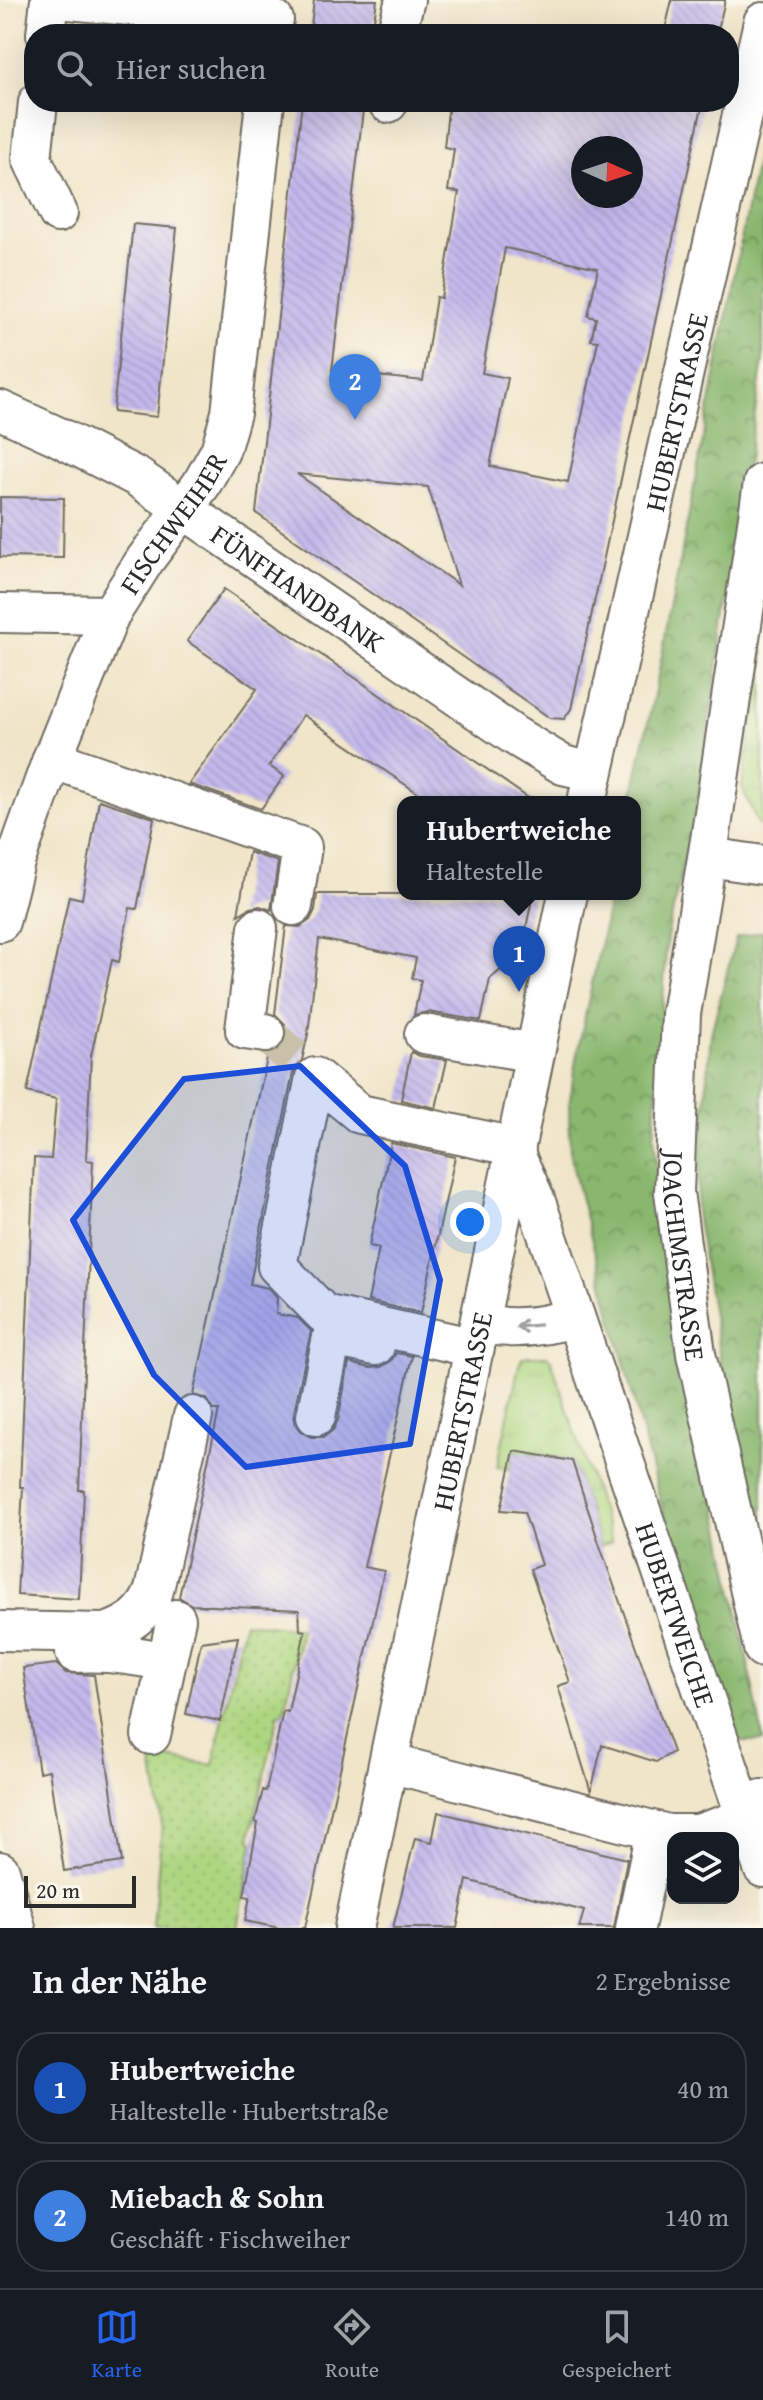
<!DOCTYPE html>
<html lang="de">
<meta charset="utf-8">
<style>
body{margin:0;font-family:"Gentium Book Plus",serif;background:#20242c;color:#f1f3f6}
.controls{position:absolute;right:24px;bottom:24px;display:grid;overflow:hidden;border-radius:16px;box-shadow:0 8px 32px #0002}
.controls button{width:72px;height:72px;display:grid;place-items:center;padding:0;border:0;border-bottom:2px solid #363941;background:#171b24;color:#f1f3f6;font:40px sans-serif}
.compass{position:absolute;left:571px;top:136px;width:72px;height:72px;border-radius:50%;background:#171b24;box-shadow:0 8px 32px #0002;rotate:93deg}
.scale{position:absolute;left:24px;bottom:20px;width:112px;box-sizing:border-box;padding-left:8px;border:4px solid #2b2b2b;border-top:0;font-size:22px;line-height:28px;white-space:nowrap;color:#2b2b2b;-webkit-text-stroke:6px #fbf7ec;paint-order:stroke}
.you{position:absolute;left:470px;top:1222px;width:28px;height:28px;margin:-20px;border:6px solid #fff;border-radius:50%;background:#1a73e8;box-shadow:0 0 0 12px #1a73e833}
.badge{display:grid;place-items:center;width:52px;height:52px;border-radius:50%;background:#2563eb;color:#fff;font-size:26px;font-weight:700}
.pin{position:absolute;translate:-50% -66px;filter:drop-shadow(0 2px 4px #0008)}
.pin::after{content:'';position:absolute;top:42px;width:28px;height:24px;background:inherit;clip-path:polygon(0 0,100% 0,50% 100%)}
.popup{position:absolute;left:397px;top:796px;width:244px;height:104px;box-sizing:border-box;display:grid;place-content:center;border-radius:16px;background:#171b24;filter:drop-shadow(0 2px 6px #0005);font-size:26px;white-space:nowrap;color:#9ea1a6}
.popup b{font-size:30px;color:#f1f3f6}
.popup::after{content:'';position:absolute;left:50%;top:100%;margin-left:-16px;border:16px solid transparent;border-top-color:#171b24}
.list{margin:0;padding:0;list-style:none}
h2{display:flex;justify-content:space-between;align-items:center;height:104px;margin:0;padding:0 32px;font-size:34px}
h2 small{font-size:26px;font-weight:400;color:#9ea1a6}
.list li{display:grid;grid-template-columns:52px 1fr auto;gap:24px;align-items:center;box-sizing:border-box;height:112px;margin:0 16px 16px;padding:0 16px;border:2px solid #363941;border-radius:32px}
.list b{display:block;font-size:30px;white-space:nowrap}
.list p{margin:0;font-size:26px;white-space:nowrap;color:#9ea1a6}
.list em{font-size:26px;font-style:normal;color:#9ea1a6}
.icon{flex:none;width:44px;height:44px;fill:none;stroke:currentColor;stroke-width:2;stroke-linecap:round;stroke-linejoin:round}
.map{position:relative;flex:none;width:763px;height:1928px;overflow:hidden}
.search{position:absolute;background:#171b24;box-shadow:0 8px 32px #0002;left:24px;right:24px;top:24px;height:88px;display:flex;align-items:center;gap:20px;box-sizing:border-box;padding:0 28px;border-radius:32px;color:#9ea1a6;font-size:30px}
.sheet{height:360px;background:#171b24}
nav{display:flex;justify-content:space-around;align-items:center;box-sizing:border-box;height:112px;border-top:2px solid #363941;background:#171b24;font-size:22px;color:#9ea1a6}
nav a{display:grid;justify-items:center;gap:4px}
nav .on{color:#2563eb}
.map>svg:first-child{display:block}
.grass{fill:url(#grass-tufts);stroke:#6c8056;stroke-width:2}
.forest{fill:url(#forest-crowns);stroke:#5a714d;stroke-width:2}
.garden{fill:url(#garden-dots);stroke:#6c8056;stroke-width:2}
.building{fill:url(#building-back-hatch);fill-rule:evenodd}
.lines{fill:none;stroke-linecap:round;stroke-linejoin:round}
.minor-tunnel{stroke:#c9c0a9;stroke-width:38;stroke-dasharray:38 19;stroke-linecap:butt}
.minor-casing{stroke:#706c62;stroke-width:42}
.minor{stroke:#fff;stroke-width:38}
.oneway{stroke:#a0a0a0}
.marked{fill:#1d4ed8;fill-opacity:0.2;stroke:#1d4ed8;stroke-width:6;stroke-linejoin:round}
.labels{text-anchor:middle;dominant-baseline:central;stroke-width:7;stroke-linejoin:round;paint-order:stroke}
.street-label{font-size:28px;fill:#2b2b2b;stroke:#fbf7ec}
</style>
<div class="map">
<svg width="763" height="1928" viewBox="0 0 763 1928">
<defs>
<pattern id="grass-tufts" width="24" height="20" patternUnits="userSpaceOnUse" patternTransform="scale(2)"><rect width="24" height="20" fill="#aed681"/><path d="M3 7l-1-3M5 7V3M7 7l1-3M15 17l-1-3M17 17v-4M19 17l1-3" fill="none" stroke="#96b870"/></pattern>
<pattern id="forest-crowns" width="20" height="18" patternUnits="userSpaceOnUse" patternTransform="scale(2)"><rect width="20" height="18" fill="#8ab76f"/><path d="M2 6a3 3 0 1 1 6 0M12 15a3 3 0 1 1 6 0" fill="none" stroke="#71955b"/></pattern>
<pattern id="garden-dots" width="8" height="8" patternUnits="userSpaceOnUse" patternTransform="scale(2)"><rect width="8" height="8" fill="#aed681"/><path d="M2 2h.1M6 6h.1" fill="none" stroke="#96b870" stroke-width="1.8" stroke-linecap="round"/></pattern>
<pattern id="building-back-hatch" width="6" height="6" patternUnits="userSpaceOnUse" patternTransform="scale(2)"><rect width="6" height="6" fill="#c2b8eb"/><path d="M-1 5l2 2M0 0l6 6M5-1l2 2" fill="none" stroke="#a79eca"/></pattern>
</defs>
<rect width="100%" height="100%" fill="#fbf7ec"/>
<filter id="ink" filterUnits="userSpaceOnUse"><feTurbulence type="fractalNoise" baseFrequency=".0125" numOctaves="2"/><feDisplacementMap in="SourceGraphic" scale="16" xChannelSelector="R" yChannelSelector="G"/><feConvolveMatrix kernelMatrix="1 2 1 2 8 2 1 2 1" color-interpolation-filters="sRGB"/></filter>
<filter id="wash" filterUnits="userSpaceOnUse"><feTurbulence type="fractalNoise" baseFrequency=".006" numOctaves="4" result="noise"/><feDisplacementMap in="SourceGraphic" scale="32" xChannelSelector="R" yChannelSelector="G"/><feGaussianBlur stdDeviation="1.8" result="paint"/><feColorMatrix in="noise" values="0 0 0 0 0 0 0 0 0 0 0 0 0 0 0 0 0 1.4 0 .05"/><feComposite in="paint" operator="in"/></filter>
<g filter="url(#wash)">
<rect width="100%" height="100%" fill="#f0e5c9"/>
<!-- grass -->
<g class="grass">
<path d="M 763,650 L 763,826 L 759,826 L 742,787 Z"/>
<path d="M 528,1356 L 547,1356 L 551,1360 L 612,1542 L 600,1546 L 572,1461 L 514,1451 L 510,1469 L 497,1467 L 519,1365 L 522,1358 Z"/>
</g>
<!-- forest -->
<g class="forest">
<path d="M 763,125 L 763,360 L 697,802 L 667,937 L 654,1137 L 664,1245 L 763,1738 L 763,1741 L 733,1741 L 689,1610 L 580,1196 L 570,1155 L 569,1106 L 576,1059 L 611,894 L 635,894 L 635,802 L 631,802 L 659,671 Z"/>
<path d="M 763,931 L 763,1572 L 721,1364 L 696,1213 L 711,1034 L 736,938 Z"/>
</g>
<!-- garden -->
<path class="garden" d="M 244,1622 L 301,1629 L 284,1714 L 279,1713 L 250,1838 L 253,1842 L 237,1928 L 153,1928 L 162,1824 L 152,1761 L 166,1758 L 213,1765 Z"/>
<g id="blocks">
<!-- building -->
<g class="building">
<path d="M 314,0 L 377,0 L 372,34 L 310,34 Z"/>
<path d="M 672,0 L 725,0 L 717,34 L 664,34 Z"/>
<path d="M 302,102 L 364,102 L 332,371 L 423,381 L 436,297 L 441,298 L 459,192 L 448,191 L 454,149 L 444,147 L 449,102 L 703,102 L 571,709 L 564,719 L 550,718 L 256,513 ZM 583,148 L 631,148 L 631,196 L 583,196 ZM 505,248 L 598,268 L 588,316 L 596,318 L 591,340 L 598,341 L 568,482 L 490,466 L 508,378 L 482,373 ZM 297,474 L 428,487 L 459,585 Z"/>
<path d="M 133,224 L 177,228 L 157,417 L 113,412 Z"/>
<path d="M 0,497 L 64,498 L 63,558 L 0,557 Z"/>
<path d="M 224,589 L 354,677 L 534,802 L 431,802 L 303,715 L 269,766 L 284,776 L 261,809 L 189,784 L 257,689 L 187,641 Z"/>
<path d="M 99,800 L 154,818 L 137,909 L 130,908 L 119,962 L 112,960 L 91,1056 L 86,1160 L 93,1161 L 79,1490 L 84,1490 L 79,1599 L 17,1595 L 23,1487 L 20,1487 L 34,1158 L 51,1159 L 56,1099 L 27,1092 L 69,896 L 82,899 Z"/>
<path d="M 249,852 L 278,862 L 271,910 L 260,906 L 250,908 L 238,915 Z"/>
<path d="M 317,894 L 533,894 L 521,953 L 490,979 L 481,1021 L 428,1012 L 414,1015 L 421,980 L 412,978 L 416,958 L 319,939 L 308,1034 L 302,1060 L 293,1073 L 250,1284 L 268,1288 L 277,1298 L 276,1314 L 298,1318 L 311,1331 L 294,1412 L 295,1424 L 301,1432 L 311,1437 L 324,1437 L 333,1430 L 338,1420 L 349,1363 L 370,1368 L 381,1367 L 391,1361 L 396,1353 L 412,1356 L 364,1567 L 384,1571 L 305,1928 L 279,1928 L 245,1921 L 250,1897 L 244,1896 L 258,1823 L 255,1822 L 263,1790 L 266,1791 L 283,1711 L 288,1712 L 305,1631 L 300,1630 L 299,1610 L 192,1605 L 179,1597 L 219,1410 L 214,1410 L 207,1399 L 193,1395 L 268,1054 L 282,1047 L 287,1037 L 285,1024 L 275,1014 L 286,926 L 300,927 L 310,920 L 315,910 Z"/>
<path d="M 411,1052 L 420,1056 L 447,1060 L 436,1108 L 401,1100 Z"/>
<path d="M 391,1143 L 455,1157 L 421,1313 L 368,1301 L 379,1248 L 369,1246 Z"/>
<path d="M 514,1451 L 572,1461 L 600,1546 L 673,1752 L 656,1762 L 602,1745 L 591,1792 L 558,1686 L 570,1682 L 530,1569 L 541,1565 L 524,1512 L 501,1510 Z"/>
<path d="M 238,1637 L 220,1721 L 186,1714 L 201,1642 Z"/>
<path d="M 56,1664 L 66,1673 L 94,1675 L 122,1862 L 64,1871 L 49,1770 L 39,1772 L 23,1668 Z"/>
<path d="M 438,1812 L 627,1859 L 614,1928 L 579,1928 L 584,1911 L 467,1880 L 457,1928 L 393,1928 L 415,1838 L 432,1842 Z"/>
</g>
</g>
</g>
<g filter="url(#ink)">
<use href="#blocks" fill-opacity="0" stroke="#706c62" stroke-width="2"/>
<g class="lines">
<!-- minor-tunnel -->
<path class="minor-tunnel" d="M 265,1033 L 303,1066"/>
<!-- minor casing -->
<g class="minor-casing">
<g id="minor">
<path d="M 69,0 L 274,20"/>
<path d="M 46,34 L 50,0"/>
<path d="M 396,34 L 405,0"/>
<path d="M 38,102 L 32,159 L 58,213"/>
<path d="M 388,103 L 388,102"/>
<path id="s1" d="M 0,410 L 57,436 L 137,477 L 515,736 L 563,765 L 593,772"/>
<path id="s2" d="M 763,483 L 710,840 L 681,1014 L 674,1192 L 696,1354 L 763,1648"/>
<path d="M 0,613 L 110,615"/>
<path d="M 52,759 L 302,847 L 293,906"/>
<path id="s3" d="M 587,802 L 763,22"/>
<path d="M 708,857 L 763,865"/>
<path id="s4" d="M 0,922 L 15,862 L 52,759 L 110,615 L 145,560 L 201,485 L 220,451 L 231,413 L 265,102"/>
<path d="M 258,928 L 245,1030 L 265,1033"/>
<path d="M 424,1034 L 535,1053"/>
<path id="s5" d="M 515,1154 L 535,1199 L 763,1868"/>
<path d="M 480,1324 C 512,1330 545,1327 575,1317"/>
<path d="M 475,1348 L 324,1314 L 277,1266 L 315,1077 L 360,1114 L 516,1147"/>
<path d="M 316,1416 L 332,1337 L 375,1346"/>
<path d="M 0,1631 L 106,1633 C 129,1625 146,1614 154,1590 L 193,1416"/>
<path d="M 75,1653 C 106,1651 135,1655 166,1662"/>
<path d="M 151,1735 L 176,1619"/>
<path d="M 389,1763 L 668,1834 L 698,1834 L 745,1818 L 762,1799"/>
<path d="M 0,1871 L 16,1928"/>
<path id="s6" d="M 354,1928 L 568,894"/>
<path d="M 635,1928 L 655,1831"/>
</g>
</g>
<!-- minor -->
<use href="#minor" class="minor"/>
</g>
<!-- one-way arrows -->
<defs><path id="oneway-shaft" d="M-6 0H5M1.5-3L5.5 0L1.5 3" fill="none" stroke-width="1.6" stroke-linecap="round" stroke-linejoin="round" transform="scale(2)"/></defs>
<use class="oneway" href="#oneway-shaft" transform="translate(528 1326) rotate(175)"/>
</g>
<!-- marked area -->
<path class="marked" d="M 300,1066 L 405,1166 L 440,1280 L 410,1444 L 246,1467 L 154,1375 L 73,1220 L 184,1079 Z"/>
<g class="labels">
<!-- street labels -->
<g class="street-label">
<text stroke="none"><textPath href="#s3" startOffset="400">HUBERTSTRASSE</textPath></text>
<text stroke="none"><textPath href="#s4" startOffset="438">FISCHWEIHER</textPath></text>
<text stroke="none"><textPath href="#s1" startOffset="348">FÜNFHANDBANK</textPath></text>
<text stroke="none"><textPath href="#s2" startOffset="780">JOACHIMSTRASSE</textPath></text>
<text stroke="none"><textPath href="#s6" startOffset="528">HUBERTSTRASSE</textPath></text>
<text stroke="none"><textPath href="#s5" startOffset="488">HUBERTWEICHE</textPath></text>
</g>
</g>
</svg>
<div class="controls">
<button><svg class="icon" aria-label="layers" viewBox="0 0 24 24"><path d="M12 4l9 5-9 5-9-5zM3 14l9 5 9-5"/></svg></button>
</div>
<svg class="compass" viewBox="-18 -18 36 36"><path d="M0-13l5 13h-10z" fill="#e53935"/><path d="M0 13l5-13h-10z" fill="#9ea1a6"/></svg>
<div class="scale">20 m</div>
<div class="you"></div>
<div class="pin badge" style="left:519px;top:992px;background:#1a4fb4">1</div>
<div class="popup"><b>Hubertweiche</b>Haltestelle</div>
<div class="pin badge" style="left:355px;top:420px;background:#3f7fe0">2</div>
<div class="search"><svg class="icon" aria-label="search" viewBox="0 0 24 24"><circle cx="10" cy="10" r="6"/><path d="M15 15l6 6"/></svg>Hier suchen</div>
</div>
<section class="sheet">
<h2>In der Nähe<small>2 Ergebnisse</small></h2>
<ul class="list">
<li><span class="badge" style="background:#1a4fb4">1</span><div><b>Hubertweiche</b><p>Haltestelle · Hubertstraße</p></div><em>40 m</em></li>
<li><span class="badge" style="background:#3f7fe0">2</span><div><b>Miebach &amp; Sohn</b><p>Geschäft · Fischweiher</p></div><em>140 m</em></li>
</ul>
</section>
<nav>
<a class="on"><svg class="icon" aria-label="map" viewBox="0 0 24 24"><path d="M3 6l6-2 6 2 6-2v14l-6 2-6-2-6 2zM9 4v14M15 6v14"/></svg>Karte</a>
<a><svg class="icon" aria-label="directions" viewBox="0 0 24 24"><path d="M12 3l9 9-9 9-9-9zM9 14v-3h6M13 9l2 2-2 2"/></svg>Route</a>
<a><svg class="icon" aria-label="saved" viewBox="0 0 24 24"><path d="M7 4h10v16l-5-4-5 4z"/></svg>Gespeichert</a>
</nav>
